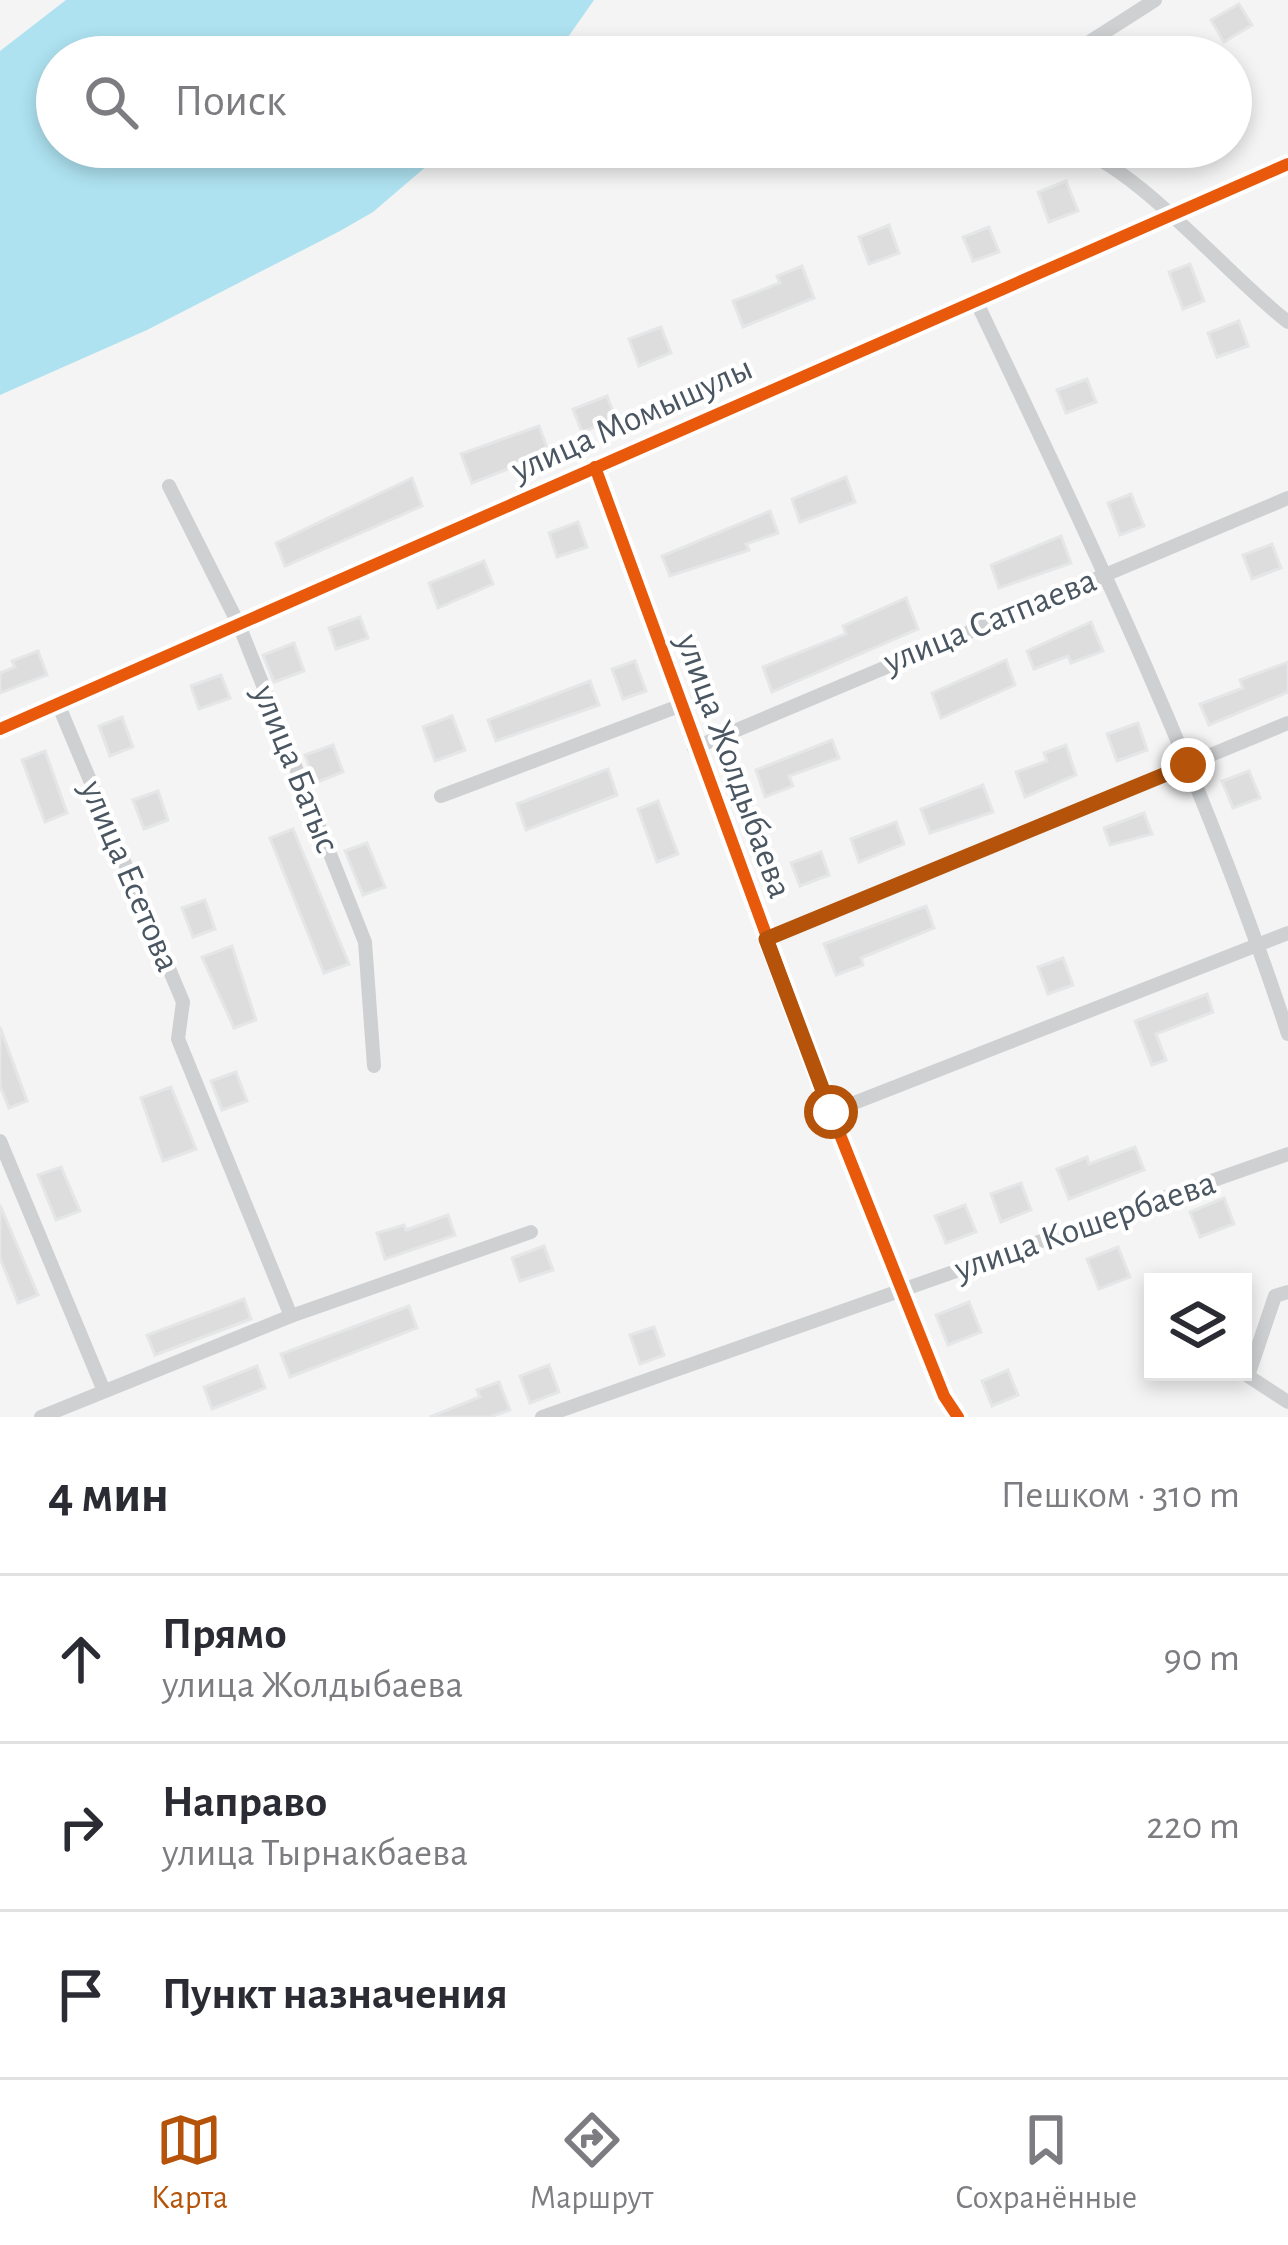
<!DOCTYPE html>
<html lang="ru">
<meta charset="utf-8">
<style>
body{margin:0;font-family:"Alegreya Sans",sans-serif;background:#f7f7f7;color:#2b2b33}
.controls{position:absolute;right:36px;bottom:36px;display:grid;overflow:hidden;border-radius:0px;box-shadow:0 6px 18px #0003}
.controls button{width:108px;height:108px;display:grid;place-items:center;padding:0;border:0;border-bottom:3px solid #e1e1e2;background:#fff;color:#2b2b33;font:60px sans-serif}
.stop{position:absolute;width:36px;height:36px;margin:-27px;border:9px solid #b45309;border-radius:50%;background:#fff}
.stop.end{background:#b45309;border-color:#fff;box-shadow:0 3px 12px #0008}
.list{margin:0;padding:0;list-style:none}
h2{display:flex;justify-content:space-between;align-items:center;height:156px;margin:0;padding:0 48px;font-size:51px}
h2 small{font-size:39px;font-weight:400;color:#7c7c81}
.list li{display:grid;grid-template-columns:78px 1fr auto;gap:36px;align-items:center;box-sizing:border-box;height:168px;padding:0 48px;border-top:3px solid #e1e1e2}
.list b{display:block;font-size:45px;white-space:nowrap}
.list p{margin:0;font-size:39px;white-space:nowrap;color:#7c7c81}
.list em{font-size:39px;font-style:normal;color:#7c7c81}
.icon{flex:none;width:66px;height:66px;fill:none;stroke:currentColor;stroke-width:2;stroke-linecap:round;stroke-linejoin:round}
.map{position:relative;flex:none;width:1288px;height:1417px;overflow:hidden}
.search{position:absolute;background:#fff;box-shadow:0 6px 18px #0003;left:36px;right:36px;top:36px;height:132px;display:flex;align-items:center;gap:30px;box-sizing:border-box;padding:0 42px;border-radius:66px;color:#7c7c81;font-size:45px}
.sheet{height:660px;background:#fff}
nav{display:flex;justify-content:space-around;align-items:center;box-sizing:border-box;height:168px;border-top:3px solid #e1e1e2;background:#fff;font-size:33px;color:#7c7c81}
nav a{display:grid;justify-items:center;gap:6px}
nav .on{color:#b45309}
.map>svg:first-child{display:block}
.water{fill:#aee2f0}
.building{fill:#ddddde;stroke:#e5e6e7;stroke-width:3}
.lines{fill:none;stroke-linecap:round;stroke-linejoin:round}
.minor{stroke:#ced0d2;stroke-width:14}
.cycleway-casing{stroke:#fff;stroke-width:20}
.cycleway{stroke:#e8590c;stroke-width:12}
.route{stroke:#b45309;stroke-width:15}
.labels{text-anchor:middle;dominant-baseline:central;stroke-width:9;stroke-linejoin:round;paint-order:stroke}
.street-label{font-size:36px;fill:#4a5661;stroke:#fff}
</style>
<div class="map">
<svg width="1288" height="1417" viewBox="0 0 1288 1417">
<rect width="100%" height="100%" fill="#f4f4f4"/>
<!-- water -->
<path class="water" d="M 66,0 L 594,0 L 554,57 L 57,57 L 57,147 L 449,147 L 373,212 L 340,231 L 147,330 L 0,395 L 0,51 Z"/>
<!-- building -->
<g class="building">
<path d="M 1239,4 L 1252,25 L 1224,42 L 1211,20 Z"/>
<path d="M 1066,181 L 1078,211 L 1049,222 L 1038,192 Z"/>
<path d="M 889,225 L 899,253 L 869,264 L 859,237 Z"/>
<path d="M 989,227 L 999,252 L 973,261 L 963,237 Z"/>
<path d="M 1190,264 L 1204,301 L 1183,309 L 1169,272 Z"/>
<path d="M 802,266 L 814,298 L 743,327 L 733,301 L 780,283 L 777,276 Z"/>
<path d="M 1239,321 L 1248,346 L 1217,357 L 1208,333 Z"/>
<path d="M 661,327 L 671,353 L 639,366 L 629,339 Z"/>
<path d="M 1087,379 L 1096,402 L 1066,413 L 1057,390 Z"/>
<path d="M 607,396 L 616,419 L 582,432 L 573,409 Z"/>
<path d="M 539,426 L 549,453 L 472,483 L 461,454 Z"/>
<path d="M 846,477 L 855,502 L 800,522 L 792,499 Z"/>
<path d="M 412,478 L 422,506 L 285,566 L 276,543 Z"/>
<path d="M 1131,494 L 1144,526 L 1120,535 L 1108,503 Z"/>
<path d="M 770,511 L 778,533 L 746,544 L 749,550 L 670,576 L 662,556 Z"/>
<path d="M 578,522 L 587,547 L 557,557 L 549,533 Z"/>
<path d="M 1061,536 L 1071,563 L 999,588 L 991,565 Z"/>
<path d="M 1272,544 L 1281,568 L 1252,579 L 1243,555 Z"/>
<path d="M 484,561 L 493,584 L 438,608 L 429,583 Z"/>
<path d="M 906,598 L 918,629 L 772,692 L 763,667 L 846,634 L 843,626 Z"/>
<path d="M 360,617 L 368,638 L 336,649 L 329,628 Z"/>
<path d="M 1091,622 L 1103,651 L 1071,663 L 1068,656 L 1034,669 L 1027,651 Z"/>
<path d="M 294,643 L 304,671 L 274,682 L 263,655 Z"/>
<path d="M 38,651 L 47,675 L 0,693 L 0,673 L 15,667 L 12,661 Z"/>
<path d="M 1006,660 L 1015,685 L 941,718 L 932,693 Z"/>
<path d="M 635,661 L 646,691 L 623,699 L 612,669 Z"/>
<path d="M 1288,662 L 1288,692 L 1209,725 L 1200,704 L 1243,688 L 1240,680 Z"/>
<path d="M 221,675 L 230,698 L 199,709 L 191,686 Z"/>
<path d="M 590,681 L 599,705 L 496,741 L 488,720 Z"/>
<path d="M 452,716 L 465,750 L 435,761 L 423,727 Z"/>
<path d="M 122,717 L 133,747 L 110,756 L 99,726 Z"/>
<path d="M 1138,723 L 1147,750 L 1117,761 L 1107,734 Z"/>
<path d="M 832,740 L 839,758 L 789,776 L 793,786 L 765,797 L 756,770 Z"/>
<path d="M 333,745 L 343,772 L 315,783 L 305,755 Z"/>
<path d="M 1066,745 L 1076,775 L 1025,797 L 1016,772 L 1047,761 L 1044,753 Z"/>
<path d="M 45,751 L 67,813 L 45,822 L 22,760 Z"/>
<path d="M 608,769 L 617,795 L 526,830 L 517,804 Z"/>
<path d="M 1249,771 L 1260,798 L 1233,808 L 1222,781 Z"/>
<path d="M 983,785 L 993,812 L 930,833 L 921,809 Z"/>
<path d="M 158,791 L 168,820 L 144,829 L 133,800 Z"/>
<path d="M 658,801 L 678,854 L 657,862 L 638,809 Z"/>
<path d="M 1144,813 L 1152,834 L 1110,845 L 1104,828 Z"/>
<path d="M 896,822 L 904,844 L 859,862 L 851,839 Z"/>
<path d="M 293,829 L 349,964 L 324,973 L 270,838 Z"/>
<path d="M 367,843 L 385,887 L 363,895 L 345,851 Z"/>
<path d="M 821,852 L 829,875 L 800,886 L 791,863 Z"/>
<path d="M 205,900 L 215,929 L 193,937 L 182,908 Z"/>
<path d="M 926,906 L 934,928 L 861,958 L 863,965 L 836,975 L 824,944 Z"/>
<path d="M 232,946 L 256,1020 L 234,1028 L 202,957 Z"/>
<path d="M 1063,958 L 1073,985 L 1048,994 L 1038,967 Z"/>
<path d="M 1207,994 L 1213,1012 L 1156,1034 L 1166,1060 L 1152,1065 L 1135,1021 Z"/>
<path d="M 0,1027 L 27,1101 L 9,1108 L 0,1086 Z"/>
<path d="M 236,1072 L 247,1101 L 222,1110 L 211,1081 Z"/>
<path d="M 171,1087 L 196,1149 L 163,1161 L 141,1098 Z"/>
<path d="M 1135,1147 L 1144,1170 L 1069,1199 L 1057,1169 L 1087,1157 L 1089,1164 Z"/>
<path d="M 61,1167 L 80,1211 L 56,1220 L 38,1175 Z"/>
<path d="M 1021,1183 L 1031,1210 L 1001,1222 L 991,1194 Z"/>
<path d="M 1224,1198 L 1234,1224 L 1200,1237 L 1190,1212 Z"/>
<path d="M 0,1205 L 38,1295 L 18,1303 L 0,1258 Z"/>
<path d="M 965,1205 L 976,1232 L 946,1243 L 935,1216 Z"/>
<path d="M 448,1215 L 455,1235 L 385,1259 L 377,1233 L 404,1225 L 406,1230 Z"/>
<path d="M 544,1246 L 553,1270 L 520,1281 L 512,1258 Z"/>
<path d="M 1118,1247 L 1130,1277 L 1099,1289 L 1087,1259 Z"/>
<path d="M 244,1299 L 251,1319 L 155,1355 L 147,1335 Z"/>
<path d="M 969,1302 L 981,1332 L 948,1345 L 936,1315 Z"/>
<path d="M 409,1306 L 417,1328 L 290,1377 L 281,1354 Z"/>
<path d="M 654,1327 L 664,1355 L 640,1364 L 630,1335 Z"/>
<path d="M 549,1365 L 559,1392 L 530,1403 L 520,1376 Z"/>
<path d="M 257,1366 L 265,1388 L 212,1409 L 204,1387 Z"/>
<path d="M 1008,1370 L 1018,1395 L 992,1406 L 982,1381 Z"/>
<path d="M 499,1382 L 510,1410 L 490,1417 L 430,1417 L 480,1397 L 477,1390 Z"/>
</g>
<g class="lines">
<!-- minor -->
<g class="minor">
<path d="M 843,46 L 847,57"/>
<path d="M 1066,57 L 1155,0"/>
<path d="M 1069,147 C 1133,161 1231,279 1288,322"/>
<path d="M 976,301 C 1091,541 1205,781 1288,1034"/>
<path d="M 595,467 L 831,1112 L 944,1396 L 958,1417"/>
<path d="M 169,486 L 239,625 L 365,942 L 374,1066"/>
<path d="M 58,704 L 183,1002 L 178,1039 L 291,1316"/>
<path d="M 0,729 L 1288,164"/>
<path d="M 694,748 L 1288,498"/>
<path d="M 441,796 L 679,706"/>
<path d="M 766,939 L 1288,723"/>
<path d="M 831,1112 L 1288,933"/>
<path d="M 0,1141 L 104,1391"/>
<path d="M 1288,1292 L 1275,1296 L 1248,1376 L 1288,1402"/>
<path d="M 41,1417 L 291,1316 L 531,1232"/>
<path d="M 542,1417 L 1288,1154"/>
</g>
<!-- cycleway casing -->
<g class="cycleway-casing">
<g id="cycleway">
<path d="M 595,467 L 831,1112 L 944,1396 L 958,1417"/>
<path d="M 0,729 L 1288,164"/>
</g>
</g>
<!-- cycleway -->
<use href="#cycleway" class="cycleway"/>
</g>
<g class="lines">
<!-- route -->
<path class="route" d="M 831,1112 L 766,939 L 1188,765"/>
</g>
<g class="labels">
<!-- street labels -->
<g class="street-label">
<text transform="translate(632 419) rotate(-24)">улица Момышулы</text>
<text transform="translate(990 621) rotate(-22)">улица Сатпаева</text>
<text transform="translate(734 766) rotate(70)">улица Жолдыбаева</text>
<text transform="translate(296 769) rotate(68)">улица Батыс</text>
<text transform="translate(130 876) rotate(67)">улица Есетова</text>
<text transform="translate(1085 1226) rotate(-19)">улица Кошербаева</text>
</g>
</g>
</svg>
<div class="controls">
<button><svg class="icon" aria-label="layers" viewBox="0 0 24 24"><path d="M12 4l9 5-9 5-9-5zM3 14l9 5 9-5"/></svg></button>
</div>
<div class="stop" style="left:831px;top:1112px"></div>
<div class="stop end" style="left:1188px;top:765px"></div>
<div class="search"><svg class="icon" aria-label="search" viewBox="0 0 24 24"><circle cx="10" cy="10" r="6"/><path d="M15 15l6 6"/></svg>Поиск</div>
</div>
<section class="sheet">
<h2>4 мин<small>Пешком · 310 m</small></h2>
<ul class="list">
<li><svg class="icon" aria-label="ahead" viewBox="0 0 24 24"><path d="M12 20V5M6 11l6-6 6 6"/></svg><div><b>Прямо</b><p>улица Жолдыбаева</p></div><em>90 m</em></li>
<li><svg class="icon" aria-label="right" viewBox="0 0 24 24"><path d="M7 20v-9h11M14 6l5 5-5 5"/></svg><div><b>Направо</b><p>улица Тырнакбаева</p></div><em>220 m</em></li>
<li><svg class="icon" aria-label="arrive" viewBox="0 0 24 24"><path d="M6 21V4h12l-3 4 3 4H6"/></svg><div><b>Пункт назначения</b></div></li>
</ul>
</section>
<nav>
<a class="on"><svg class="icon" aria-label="map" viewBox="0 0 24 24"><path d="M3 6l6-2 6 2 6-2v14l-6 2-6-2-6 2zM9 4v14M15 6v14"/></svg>Карта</a>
<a><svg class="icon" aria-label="directions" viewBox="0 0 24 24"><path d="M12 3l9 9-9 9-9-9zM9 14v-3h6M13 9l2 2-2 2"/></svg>Маршрут</a>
<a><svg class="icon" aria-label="saved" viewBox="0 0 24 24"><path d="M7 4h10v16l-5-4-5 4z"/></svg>Сохранённые</a>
</nav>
